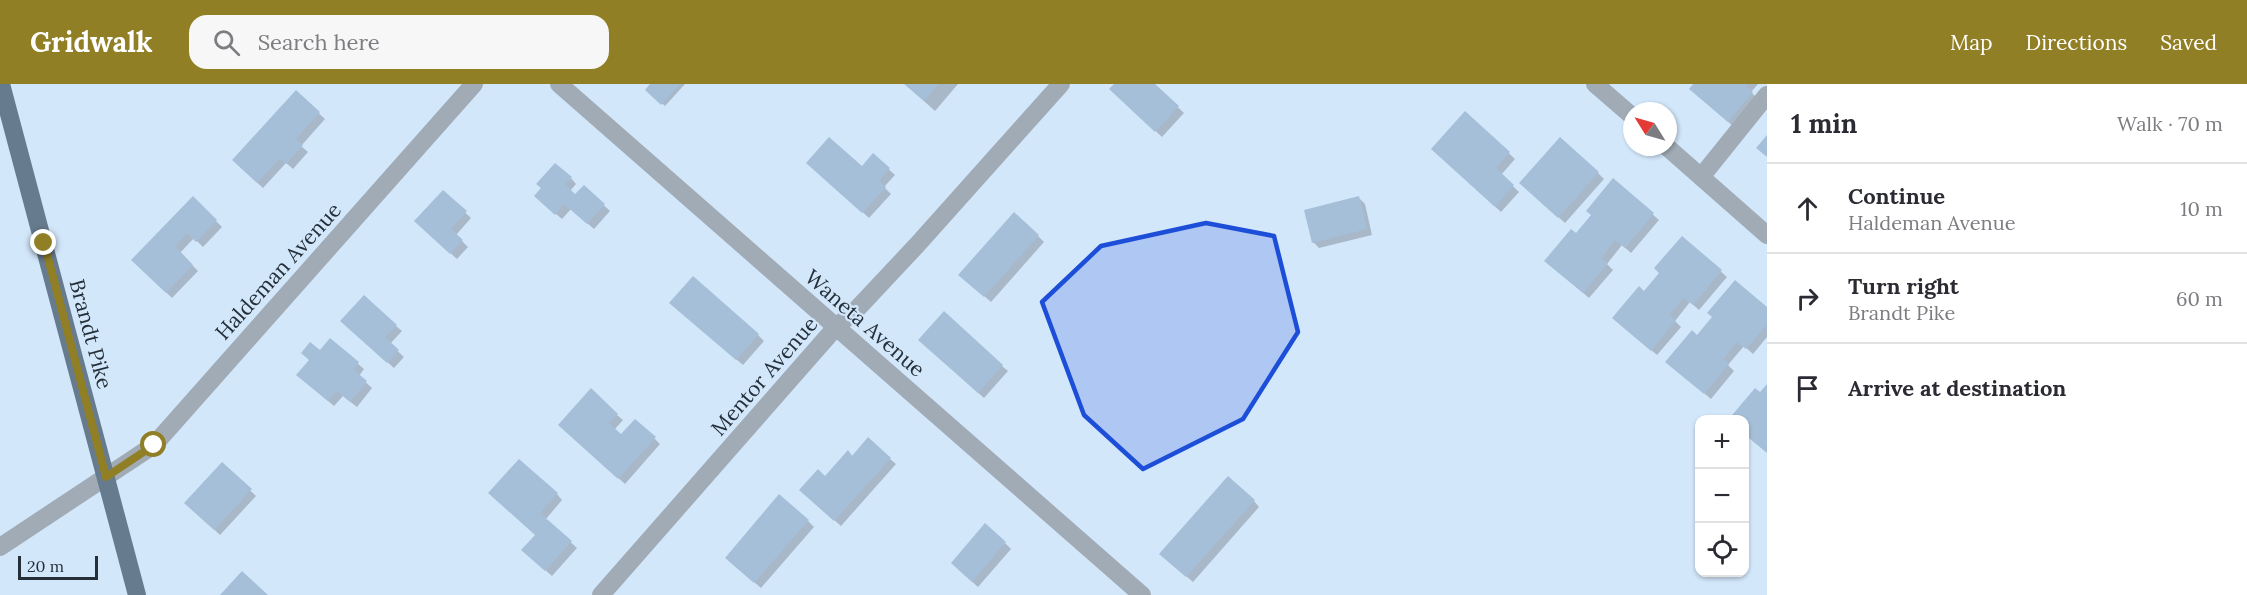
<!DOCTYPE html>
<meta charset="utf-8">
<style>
body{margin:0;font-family:Lora,serif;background:#f7f7f7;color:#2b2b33}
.controls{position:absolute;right:18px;bottom:18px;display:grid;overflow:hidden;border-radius:12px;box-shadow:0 2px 4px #0004}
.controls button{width:54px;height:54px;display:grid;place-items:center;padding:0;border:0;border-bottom:2px solid #e1e1e2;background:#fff;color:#2b2b33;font:30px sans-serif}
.compass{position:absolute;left:1623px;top:18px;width:54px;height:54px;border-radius:50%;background:#fff;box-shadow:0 2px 4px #0004;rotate:307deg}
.scale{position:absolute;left:18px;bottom:15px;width:80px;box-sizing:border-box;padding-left:6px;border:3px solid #252f39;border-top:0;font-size:16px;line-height:21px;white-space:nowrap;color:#252f39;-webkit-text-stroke:4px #d3e7fb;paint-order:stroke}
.stop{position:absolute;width:18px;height:18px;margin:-14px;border:4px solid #917f26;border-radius:50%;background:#fff}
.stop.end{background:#917f26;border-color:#fff;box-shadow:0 2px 6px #0008}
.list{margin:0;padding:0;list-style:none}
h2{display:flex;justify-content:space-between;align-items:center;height:78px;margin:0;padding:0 24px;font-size:26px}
h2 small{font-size:20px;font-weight:400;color:#7c7c81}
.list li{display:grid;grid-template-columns:39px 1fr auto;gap:18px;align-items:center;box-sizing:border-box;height:90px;padding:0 24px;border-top:2px solid #e1e1e2}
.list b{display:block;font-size:22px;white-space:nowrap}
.list p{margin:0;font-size:20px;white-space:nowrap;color:#7c7c81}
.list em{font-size:20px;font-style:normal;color:#7c7c81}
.icon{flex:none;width:33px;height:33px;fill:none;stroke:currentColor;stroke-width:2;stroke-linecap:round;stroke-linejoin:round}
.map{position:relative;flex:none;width:1767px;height:511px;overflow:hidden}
header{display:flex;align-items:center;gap:36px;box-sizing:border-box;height:84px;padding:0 30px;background:#917f26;color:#fff}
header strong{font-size:28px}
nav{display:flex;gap:33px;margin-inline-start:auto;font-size:21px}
.search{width:420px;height:54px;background:#f7f7f7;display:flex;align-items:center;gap:15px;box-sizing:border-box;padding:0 21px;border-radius:18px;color:#7c7c81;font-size:22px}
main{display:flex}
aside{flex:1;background:#fff}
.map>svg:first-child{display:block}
.shadow{fill:#0003}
.building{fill:#a6bfd8}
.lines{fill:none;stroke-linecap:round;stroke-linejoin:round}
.minor{stroke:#a0abb6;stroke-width:18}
.major{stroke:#677b8e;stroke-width:18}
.route{stroke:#917f26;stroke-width:8}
.marked{fill:#1d4ed8;fill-opacity:0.2;stroke:#1d4ed8;stroke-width:4.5;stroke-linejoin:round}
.labels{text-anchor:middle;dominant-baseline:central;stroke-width:4.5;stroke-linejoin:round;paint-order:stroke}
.street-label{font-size:21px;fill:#252f39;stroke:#d3e7fb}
</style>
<header>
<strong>Gridwalk</strong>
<div class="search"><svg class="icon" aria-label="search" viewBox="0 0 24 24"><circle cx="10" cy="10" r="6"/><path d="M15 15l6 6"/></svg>Search here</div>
<nav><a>Map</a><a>Directions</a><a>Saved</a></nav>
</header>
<main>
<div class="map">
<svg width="1767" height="511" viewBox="0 0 1767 511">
<rect width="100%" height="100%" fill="#d3e7fb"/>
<!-- shadow -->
<g class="shadow">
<path d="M 652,0 L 685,0 L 665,22 L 647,6 Z"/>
<path d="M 905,0 L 958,0 L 935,27 Z"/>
<path d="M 1116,0 L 1153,0 L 1184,29 L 1162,53 L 1111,5 Z"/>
<path d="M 1695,0 L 1758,0 L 1751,8 L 1758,15 L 1734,43 L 1697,11 Z"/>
<path d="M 296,8 L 325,35 L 301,62 L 308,68 L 293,85 L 286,79 L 263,104 L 239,82 Z"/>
<path d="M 1465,29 L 1515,75 L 1501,91 L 1519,108 L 1501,128 L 1439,71 Z"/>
<path d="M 873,71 L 895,91 L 884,103 L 891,110 L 869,134 L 814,84 L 862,84 Z"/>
<path d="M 1598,89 L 1604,95 L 1565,139 L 1527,105 Z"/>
<path d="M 571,94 L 576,100 L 570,107 L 575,112 L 584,103 L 610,127 L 594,145 L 571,125 L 562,135 L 542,118 Z"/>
<path d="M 1614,96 L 1659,136 L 1631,169 L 1622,161 L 1607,180 L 1613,186 L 1589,214 L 1552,182 L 1593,132 Z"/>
<path d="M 443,108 L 471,134 L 456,151 L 468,163 L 457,175 L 422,143 Z"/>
<path d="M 193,114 L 222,143 L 203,163 L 194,154 L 180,169 L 198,187 L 172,214 L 133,176 Z"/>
<path d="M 1359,114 L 1365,120 L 1372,151 L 1319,164 L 1313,158 Z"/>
<path d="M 1038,152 L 1044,158 L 991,218 L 966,196 Z"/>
<path d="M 1682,154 L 1727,193 L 1699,226 L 1690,218 L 1675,237 L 1681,243 L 1657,271 L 1620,239 L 1661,189 Z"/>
<path d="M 677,225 L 758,251 L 764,257 L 743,281 Z"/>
<path d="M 1767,225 L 1767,253 L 1753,270 L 1744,262 L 1728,281 L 1734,287 L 1711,315 L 1673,283 L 1698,253 Z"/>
<path d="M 396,242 L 402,247 L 390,260 L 404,273 L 394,284 L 348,243 Z"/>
<path d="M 330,256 L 364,285 L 359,292 L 372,304 L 357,323 L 343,312 L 334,322 L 304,297 Z"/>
<path d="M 926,262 L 1002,282 L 1008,287 L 984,314 Z"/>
<path d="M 617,331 L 623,336 L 614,346 L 622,352 L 655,355 L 660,360 L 625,400 L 566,347 Z"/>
<path d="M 849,368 L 853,373 L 890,375 L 896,380 L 841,442 L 807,412 Z"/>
<path d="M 222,380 L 256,412 L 220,451 L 186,419 Z"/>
<path d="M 490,409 L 557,410 L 562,416 L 546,435 L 577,464 L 552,492 L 529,472 L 537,451 Z"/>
<path d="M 1254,417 L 1259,423 L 1193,498 L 1167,476 Z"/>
<path d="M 808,437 L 814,443 L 761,504 L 733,480 Z"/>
<path d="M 1005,459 L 1011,465 L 978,503 L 958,485 Z"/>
</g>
<!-- building -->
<g class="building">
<path d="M 650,0 L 680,0 L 661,21 L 645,6 Z"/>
<path d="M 904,0 L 939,0 L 924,17 Z"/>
<path d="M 1114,0 L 1155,0 L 1179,22 L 1155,48 L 1109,5 Z"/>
<path d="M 1693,0 L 1748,0 L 1746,2 L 1753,8 L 1728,38 L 1689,5 Z"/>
<path d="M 296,6 L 320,28 L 296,55 L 303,61 L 286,80 L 280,74 L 257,99 L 232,76 Z"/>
<path d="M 1465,27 L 1510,68 L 1496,84 L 1514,101 L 1495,123 L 1431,65 Z"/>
<path d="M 1767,51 L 1767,73 L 1756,64 Z"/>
<path d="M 829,53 L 862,82 L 873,69 L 890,84 L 879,97 L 886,103 L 862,129 L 806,79 Z"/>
<path d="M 1560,53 L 1599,88 L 1558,134 L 1519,99 Z"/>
<path d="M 555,79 L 572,93 L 565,100 L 575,110 L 584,101 L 605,120 L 587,140 L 564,120 L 555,131 L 534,112 L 541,104 L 536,100 Z"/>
<path d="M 1613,94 L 1654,129 L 1625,164 L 1615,156 L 1601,174 L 1608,179 L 1583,209 L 1544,177 L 1571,145 L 1576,149 L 1591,131 L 1586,127 Z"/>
<path d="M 443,106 L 467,127 L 451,145 L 463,156 L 450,170 L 414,137 Z"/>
<path d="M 193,112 L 217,136 L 196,158 L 187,149 L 175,162 L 193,181 L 166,209 L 131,176 Z"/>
<path d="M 1359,112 L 1367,145 L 1312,159 L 1304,126 Z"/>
<path d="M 1014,128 L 1039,151 L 984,213 L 958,191 Z"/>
<path d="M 1682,152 L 1722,186 L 1693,221 L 1684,214 L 1669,231 L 1676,236 L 1651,267 L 1612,234 L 1639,202 L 1644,207 L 1659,189 L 1654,184 Z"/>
<path d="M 693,192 L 759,250 L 736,276 L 669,219 Z"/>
<path d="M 1735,196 L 1767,223 L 1767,240 L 1746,265 L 1737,258 L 1723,275 L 1729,280 L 1704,310 L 1665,278 L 1692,246 L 1697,251 L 1712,233 L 1707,229 Z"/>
<path d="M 364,211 L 397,241 L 385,253 L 399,266 L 387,279 L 340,237 Z"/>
<path d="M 944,227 L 1003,281 L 978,309 L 918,256 Z"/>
<path d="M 330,254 L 359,278 L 354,286 L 367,297 L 350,318 L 337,307 L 328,317 L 296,291 L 309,276 L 301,269 L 310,258 L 320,266 Z"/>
<path d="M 1767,300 L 1767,369 L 1744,350 L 1744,336 L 1728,336 L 1755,304 L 1760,308 Z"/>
<path d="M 591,304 L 618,330 L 609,339 L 621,350 L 635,335 L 656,353 L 618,395 L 558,341 Z"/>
<path d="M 868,353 L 891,374 L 834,437 L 799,406 L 818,385 L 825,392 L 848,366 L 852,372 Z"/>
<path d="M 519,375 L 558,409 L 540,429 L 572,457 L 545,487 L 521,466 L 535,451 L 488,409 Z"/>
<path d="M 222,378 L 252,405 L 214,446 L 184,419 Z"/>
<path d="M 1228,392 L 1255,416 L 1186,493 L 1159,470 Z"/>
<path d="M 779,410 L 809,436 L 754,499 L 725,474 Z"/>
<path d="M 985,439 L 1006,458 L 972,498 L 951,479 Z"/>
<path d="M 242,487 L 268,511 L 220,511 Z"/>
</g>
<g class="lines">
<!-- minor -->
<g class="minor">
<path d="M 559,0 L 1142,511"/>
<path d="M 1595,0 L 1632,32"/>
<path d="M 1667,63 L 1767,151"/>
<path d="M 1701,93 L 1767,11"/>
<path d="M 0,463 L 154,361 L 474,0"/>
<path d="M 601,511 L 836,243 L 856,226 L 917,161 L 1061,0"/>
</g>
<!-- major -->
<path class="major" d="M 1,0 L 137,511"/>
</g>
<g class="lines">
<!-- route -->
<path class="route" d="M 44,159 L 106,393 L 154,361"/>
</g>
<!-- marked area -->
<path class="marked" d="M 1206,139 L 1274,152 L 1298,248 L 1243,335 L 1143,385 L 1084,331 L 1042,218 L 1101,162 Z"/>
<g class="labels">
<!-- street labels -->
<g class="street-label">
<text transform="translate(278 187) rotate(-48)">Haldeman Avenue</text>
<text transform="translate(865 239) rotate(41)">Waneta Avenue</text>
<text transform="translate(91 250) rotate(75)">Brandt Pike</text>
<text transform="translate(764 292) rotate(-49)">Mentor Avenue</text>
</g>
</g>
</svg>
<div class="controls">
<button>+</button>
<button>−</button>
<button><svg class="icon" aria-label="locate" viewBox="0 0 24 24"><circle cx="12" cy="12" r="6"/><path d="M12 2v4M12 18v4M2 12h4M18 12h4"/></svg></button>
</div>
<svg class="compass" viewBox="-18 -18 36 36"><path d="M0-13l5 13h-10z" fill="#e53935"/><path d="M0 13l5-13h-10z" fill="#7c7c81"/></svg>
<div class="scale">20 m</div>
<div class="stop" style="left:154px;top:361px"></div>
<div class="stop end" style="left:44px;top:159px"></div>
</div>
<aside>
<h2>1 min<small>Walk · 70 m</small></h2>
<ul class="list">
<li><svg class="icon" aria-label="ahead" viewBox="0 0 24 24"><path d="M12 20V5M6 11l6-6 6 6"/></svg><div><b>Continue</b><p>Haldeman Avenue</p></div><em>10 m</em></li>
<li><svg class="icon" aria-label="right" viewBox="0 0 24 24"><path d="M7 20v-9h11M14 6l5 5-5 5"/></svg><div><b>Turn right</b><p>Brandt Pike</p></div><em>60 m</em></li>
<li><svg class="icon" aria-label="arrive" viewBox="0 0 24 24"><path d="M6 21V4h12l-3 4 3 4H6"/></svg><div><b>Arrive at destination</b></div></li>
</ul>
</aside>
</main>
